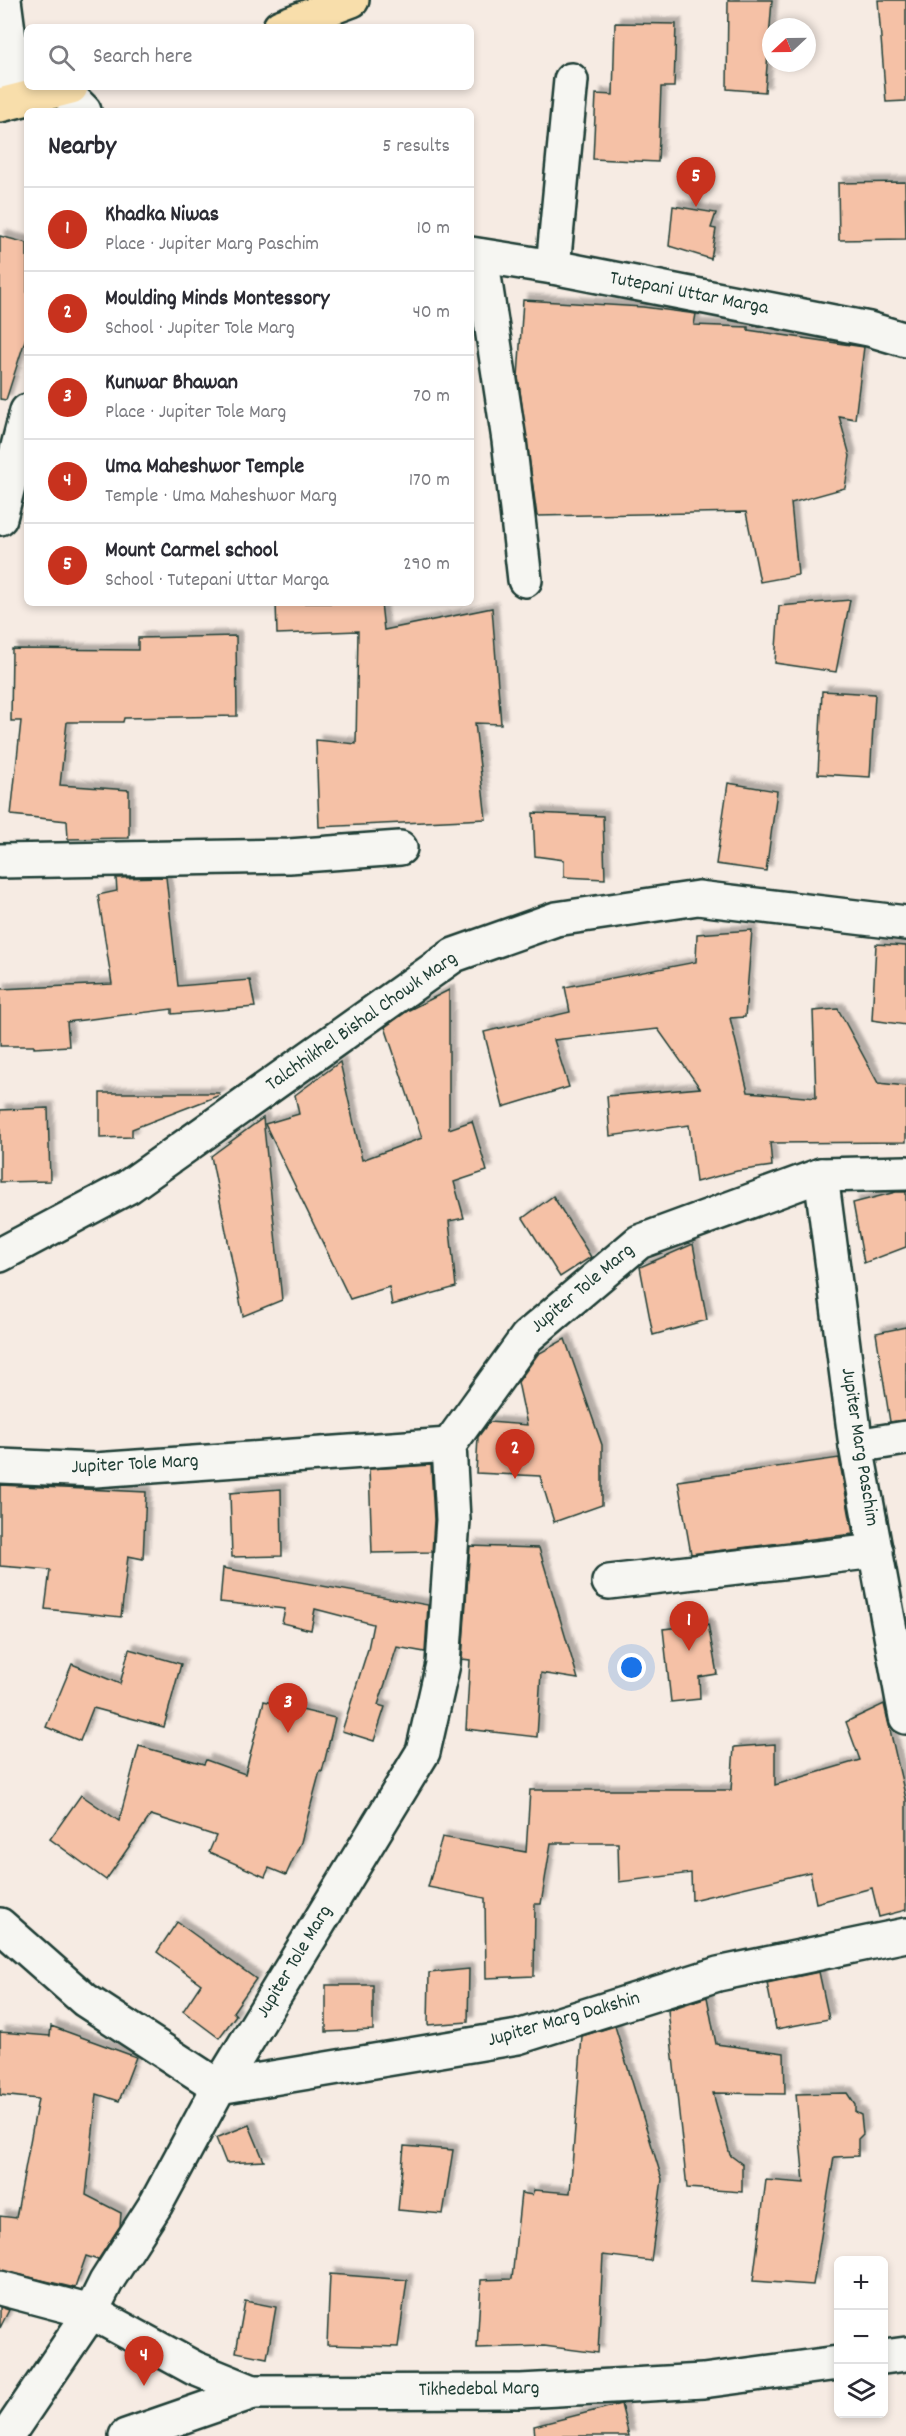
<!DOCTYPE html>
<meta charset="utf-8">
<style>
body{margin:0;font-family:Dekko,sans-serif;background:#f7f7f7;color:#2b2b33}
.controls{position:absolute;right:18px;bottom:18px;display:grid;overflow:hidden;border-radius:9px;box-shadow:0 3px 9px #0003}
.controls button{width:54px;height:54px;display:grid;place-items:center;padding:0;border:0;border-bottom:2px solid #e1e1e2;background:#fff;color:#2b2b33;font:30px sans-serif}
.compass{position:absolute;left:762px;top:18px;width:54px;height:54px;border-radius:50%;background:#fff;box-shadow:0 3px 9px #0003;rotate:248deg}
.you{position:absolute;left:632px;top:1668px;width:21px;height:21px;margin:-15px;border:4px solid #fff;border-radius:50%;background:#1a73e8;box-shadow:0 0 0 9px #1a73e833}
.badge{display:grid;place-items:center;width:39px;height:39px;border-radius:50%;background:#c8321e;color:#fff;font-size:20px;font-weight:700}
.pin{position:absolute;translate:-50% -50px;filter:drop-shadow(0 2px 3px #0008)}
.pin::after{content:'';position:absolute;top:32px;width:21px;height:18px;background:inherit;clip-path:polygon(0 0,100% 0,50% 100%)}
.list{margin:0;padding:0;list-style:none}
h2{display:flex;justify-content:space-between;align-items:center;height:78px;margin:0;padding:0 24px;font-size:26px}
h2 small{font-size:20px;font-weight:400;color:#7c7c81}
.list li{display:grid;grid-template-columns:39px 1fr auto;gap:18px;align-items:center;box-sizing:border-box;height:84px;padding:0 24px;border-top:2px solid #e1e1e2}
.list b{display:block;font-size:22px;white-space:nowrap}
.list p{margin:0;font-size:20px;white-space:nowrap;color:#7c7c81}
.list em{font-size:20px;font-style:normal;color:#7c7c81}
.icon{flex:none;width:33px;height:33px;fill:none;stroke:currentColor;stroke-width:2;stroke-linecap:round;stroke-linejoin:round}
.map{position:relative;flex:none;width:906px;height:2436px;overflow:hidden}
.search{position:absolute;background:#fff;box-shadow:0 3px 9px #0003;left:24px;top:24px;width:450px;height:66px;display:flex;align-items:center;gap:15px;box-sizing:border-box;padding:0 21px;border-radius:9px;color:#7c7c81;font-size:22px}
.panel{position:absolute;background:#fff;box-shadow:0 3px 9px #0003;left:24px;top:108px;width:450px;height:498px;border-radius:9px}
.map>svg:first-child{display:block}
.building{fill:#f5c1a6;stroke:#1f3d34;stroke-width:1.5;filter:url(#shadow)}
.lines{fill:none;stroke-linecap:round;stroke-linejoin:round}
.minor-casing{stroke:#1f3d34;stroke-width:38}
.primary-casing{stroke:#1f3d34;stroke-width:38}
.minor{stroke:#f6f6f2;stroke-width:33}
.primary{stroke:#f8deab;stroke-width:33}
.labels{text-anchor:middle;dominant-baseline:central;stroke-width:4.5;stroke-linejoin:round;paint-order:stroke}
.street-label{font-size:20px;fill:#1f3d34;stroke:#f6f6f2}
</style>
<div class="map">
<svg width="906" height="2436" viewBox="0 0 906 2436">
<defs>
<filter id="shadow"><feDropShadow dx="5.5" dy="-5.5" stdDeviation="1.5" flood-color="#0004"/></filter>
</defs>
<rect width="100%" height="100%" fill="#f6ebe3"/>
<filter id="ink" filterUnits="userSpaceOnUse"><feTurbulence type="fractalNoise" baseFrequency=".0167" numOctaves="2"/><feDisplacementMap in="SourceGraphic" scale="12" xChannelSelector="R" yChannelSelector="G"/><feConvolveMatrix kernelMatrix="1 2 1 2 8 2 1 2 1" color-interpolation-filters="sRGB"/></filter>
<g filter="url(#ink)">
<!-- building -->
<g class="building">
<path d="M 728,0 L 772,0 L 765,92 L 727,89 Z"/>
<path d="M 878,0 L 906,0 L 906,101 L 886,102 Z"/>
<path d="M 615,23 L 676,24 L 674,87 L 661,87 L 658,162 L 593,159 L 596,94 L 613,95 Z"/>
<path d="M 905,182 L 906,239 L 839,240 L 838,183 Z"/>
<path d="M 673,206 L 716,213 L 711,228 L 716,229 L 711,259 L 669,246 Z"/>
<path d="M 0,236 L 27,243 L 27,334 L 6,400 L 0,399 Z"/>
<path d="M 523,300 L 643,307 L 689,313 L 696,314 L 694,325 L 748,327 L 748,330 L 864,347 L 855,419 L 839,416 L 850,456 L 845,488 L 791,503 L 798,575 L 760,582 L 746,512 L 537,516 L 518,377 Z"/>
<path d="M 850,600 L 836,672 L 775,663 L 779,606 Z"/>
<path d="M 276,603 L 381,603 L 384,630 L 492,608 L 501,724 L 475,723 L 486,819 L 319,827 L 316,740 L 356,744 L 358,631 L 277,634 Z"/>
<path d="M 236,636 L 237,716 L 124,718 L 123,722 L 67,722 L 60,785 L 129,790 L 129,838 L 68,839 L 67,821 L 11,815 L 21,721 L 11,721 L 12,649 L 138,650 L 138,638 Z"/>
<path d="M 822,691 L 875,694 L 870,777 L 818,774 Z"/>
<path d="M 728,783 L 777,791 L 766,871 L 716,864 Z"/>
<path d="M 533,813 L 603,816 L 605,879 L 564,877 L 564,860 L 535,856 Z"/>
<path d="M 166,877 L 178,986 L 250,980 L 255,1007 L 172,1014 L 172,1009 L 67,1022 L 69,1046 L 34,1048 L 34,1046 L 0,1046 L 0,989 L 112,984 L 98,895 L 117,891 L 116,878 Z"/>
<path d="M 752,930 L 745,1017 L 730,1018 L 748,1092 L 816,1098 L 813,1011 L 838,1009 L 878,1083 L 906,1086 L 906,1142 L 770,1143 L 772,1166 L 737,1171 L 696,1182 L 689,1125 L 610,1136 L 607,1096 L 700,1088 L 658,1029 L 554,1040 L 569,1087 L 503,1107 L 484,1032 L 570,1012 L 565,987 L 696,962 L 697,934 Z"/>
<path d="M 876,944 L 906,946 L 906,1025 L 872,1020 Z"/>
<path d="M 449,990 L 449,1129 L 472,1121 L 487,1171 L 454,1182 L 464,1218 L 449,1221 L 456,1287 L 392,1305 L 389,1287 L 350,1299 L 265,1124 L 299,1114 L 295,1095 L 340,1062 L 362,1160 L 422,1138 L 385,1027 L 409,1010 Z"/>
<path d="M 100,1093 L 219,1093 L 220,1095 L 132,1129 L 132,1137 L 100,1138 Z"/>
<path d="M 48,1108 L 50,1181 L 0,1182 L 0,1110 Z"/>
<path d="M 263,1118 L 282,1300 L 243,1316 L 211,1156 Z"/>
<path d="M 896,1192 L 906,1192 L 906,1247 L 864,1263 L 853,1203 Z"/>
<path d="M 553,1196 L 591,1257 L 560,1277 L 523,1218 Z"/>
<path d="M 693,1244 L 707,1320 L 653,1335 L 640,1267 Z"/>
<path d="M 906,1327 L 906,1420 L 890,1422 L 876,1333 Z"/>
<path d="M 565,1339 L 602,1445 L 602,1505 L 554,1522 L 540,1476 L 476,1473 L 478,1437 L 489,1422 L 527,1425 L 518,1382 L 538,1354 Z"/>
<path d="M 839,1458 L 853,1534 L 691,1554 L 678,1481 Z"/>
<path d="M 431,1465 L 434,1520 L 432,1552 L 372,1553 L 369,1469 Z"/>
<path d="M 0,1485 L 146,1492 L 143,1559 L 128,1556 L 121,1617 L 45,1609 L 50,1570 L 0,1566 Z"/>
<path d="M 281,1489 L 282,1556 L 232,1557 L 230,1493 Z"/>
<path d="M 470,1546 L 539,1548 L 578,1679 L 541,1673 L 537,1737 L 466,1729 L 470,1660 L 462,1659 Z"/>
<path d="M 223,1568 L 428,1605 L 425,1652 L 397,1647 L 378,1705 L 385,1707 L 374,1741 L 342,1731 L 368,1649 L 373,1624 L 315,1609 L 311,1630 L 282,1623 L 285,1609 L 220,1602 Z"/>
<path d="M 708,1624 L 717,1674 L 699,1677 L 700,1699 L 671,1702 L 663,1629 Z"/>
<path d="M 129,1649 L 181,1664 L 164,1727 L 93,1708 L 80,1741 L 46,1727 L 72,1664 L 120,1684 Z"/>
<path d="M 264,1701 L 335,1718 L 322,1772 L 320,1771 L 301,1842 L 286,1875 L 269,1868 L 265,1877 L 209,1852 L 216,1836 L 151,1815 L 106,1880 L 50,1839 L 81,1795 L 119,1821 L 139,1746 L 204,1764 L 206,1760 L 245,1774 Z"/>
<path d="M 884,1704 L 906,1799 L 906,1910 L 879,1917 L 872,1888 L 816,1903 L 810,1872 L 692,1900 L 691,1873 L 619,1882 L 618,1843 L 551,1843 L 541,1904 L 535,1904 L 534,1976 L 486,1978 L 485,1898 L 428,1887 L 442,1837 L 526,1852 L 530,1790 L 731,1790 L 734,1747 L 775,1744 L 775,1785 L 860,1760 L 846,1722 Z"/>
<path d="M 177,1922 L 256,1979 L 233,2012 L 236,2015 L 219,2038 L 183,2011 L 201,1984 L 157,1952 Z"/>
<path d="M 469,1969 L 468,2022 L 428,2025 L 429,1973 Z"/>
<path d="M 819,1972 L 829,2019 L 776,2029 L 767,1983 Z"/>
<path d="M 326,1985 L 373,1985 L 373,2030 L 326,2032 Z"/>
<path d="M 707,1997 L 716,2044 L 784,2053 L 785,2094 L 713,2093 L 730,2155 L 742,2164 L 742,2192 L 687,2188 L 668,2010 Z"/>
<path d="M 51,2026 L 136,2057 L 119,2101 L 97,2094 L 86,2195 L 121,2213 L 120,2226 L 98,2260 L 86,2256 L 75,2288 L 0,2270 L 0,2216 L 16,2218 L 38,2099 L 0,2095 L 0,2032 L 50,2036 Z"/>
<path d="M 615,2026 L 662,2179 L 651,2261 L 603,2255 L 598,2353 L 544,2346 L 477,2348 L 481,2280 L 512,2279 L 521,2193 L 532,2195 L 534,2190 L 570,2193 L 582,2036 Z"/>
<path d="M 847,2093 L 855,2105 L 855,2112 L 861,2115 L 863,2134 L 858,2139 L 858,2156 L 834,2157 L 813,2285 L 753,2281 L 766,2180 L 804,2183 L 796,2094 Z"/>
<path d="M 249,2125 L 264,2161 L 226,2163 L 216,2138 Z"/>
<path d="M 404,2146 L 453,2150 L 443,2214 L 398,2210 Z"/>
<path d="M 330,2274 L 407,2280 L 398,2347 L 327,2345 Z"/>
<path d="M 245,2301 L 276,2307 L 267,2358 L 236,2352 Z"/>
<path d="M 0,2307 L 9,2310 L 0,2328 Z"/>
<path d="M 621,2404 L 629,2436 L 535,2436 L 534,2426 Z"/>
</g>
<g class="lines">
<!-- minor casing -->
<g class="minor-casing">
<g id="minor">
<path d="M 4,0 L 17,100"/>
<path d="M 62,89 L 84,111"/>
<path d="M 471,254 L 553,267 L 869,329 L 906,340"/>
<path d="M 481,256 L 509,440 L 525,580"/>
<path d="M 553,267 L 571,80"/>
<path d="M 0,518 L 27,411"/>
<path d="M 0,861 L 289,856 L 400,848"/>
<path d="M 821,1175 L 856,1446 L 906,1717"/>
<path d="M 0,1255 L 128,1187 L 454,955 L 556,919 L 698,898 L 906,923"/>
<path d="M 856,1446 L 906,1438"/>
<path d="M 0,1466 L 95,1470 L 449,1445"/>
<path d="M 609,1582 L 876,1551"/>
<path d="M 0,1925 L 85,2000 L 219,2087 L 518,2037 L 718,1974 L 906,1935"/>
<path d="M 0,2288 L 91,2312 L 194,2368 L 253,2392"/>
<path d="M 884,2357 L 906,2354"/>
<path d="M 7,2436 L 91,2312 L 106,2282 L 156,2204 L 219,2087 L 423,1752 L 443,1664 L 453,1520 L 449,1445 L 527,1337 L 639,1242 L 821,1175 L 906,1173"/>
<path d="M 126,2436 L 253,2392 L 521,2391 L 703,2381 L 838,2363"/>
</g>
</g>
<!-- primary casing -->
<g class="primary-casing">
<g id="primary">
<path d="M 280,27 L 352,0"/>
<path d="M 0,105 L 71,87"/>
</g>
</g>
<!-- minor -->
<use href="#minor" class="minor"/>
<!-- primary -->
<use href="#primary" class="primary"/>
</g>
</g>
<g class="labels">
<!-- street labels -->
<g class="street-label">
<text transform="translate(689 294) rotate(11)">Tutepani Uttar Marga</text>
<text transform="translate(362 1022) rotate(-35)">Talchhikhel Bishal Chowk Marg</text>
<text transform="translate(583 1289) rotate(-40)">Jupiter Tole Marg</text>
<text transform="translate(859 1447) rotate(81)">Jupiter Marg Paschim</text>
<text transform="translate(135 1465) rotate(-3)">Jupiter Tole Marg</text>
<text transform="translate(295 1962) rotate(-59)">Jupiter Tole Marg</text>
<text transform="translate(564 2020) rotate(-16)">Jupiter Marg Dakshin</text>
<text transform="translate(479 2390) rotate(-1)">Tikhedebal Marg</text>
</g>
</g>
</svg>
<div class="controls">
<button>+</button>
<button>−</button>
<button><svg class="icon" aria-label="layers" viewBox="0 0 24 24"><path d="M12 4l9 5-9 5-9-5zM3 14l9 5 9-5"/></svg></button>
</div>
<svg class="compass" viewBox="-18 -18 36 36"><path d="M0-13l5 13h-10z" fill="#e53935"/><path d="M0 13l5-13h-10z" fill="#7c7c81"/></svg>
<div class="you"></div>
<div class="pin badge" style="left:689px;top:1651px">1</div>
<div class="pin badge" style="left:515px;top:1479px">2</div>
<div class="pin badge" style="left:288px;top:1733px">3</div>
<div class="pin badge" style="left:144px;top:2386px">4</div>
<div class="pin badge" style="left:696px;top:207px">5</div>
<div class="search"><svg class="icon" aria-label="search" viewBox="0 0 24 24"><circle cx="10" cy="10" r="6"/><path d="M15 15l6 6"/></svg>Search here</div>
<section class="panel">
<h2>Nearby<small>5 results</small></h2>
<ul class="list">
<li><span class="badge">1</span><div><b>Khadka Niwas</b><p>Place · Jupiter Marg Paschim</p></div><em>10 m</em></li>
<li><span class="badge">2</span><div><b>Moulding Minds Montessory</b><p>School · Jupiter Tole Marg</p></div><em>40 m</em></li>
<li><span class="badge">3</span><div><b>Kunwar Bhawan</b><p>Place · Jupiter Tole Marg</p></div><em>70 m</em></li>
<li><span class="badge">4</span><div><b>Uma Maheshwor Temple</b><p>Temple · Uma Maheshwor Marg</p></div><em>170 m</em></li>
<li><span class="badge">5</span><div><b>Mount Carmel school</b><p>School · Tutepani Uttar Marga</p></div><em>290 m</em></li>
</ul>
</section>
</div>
